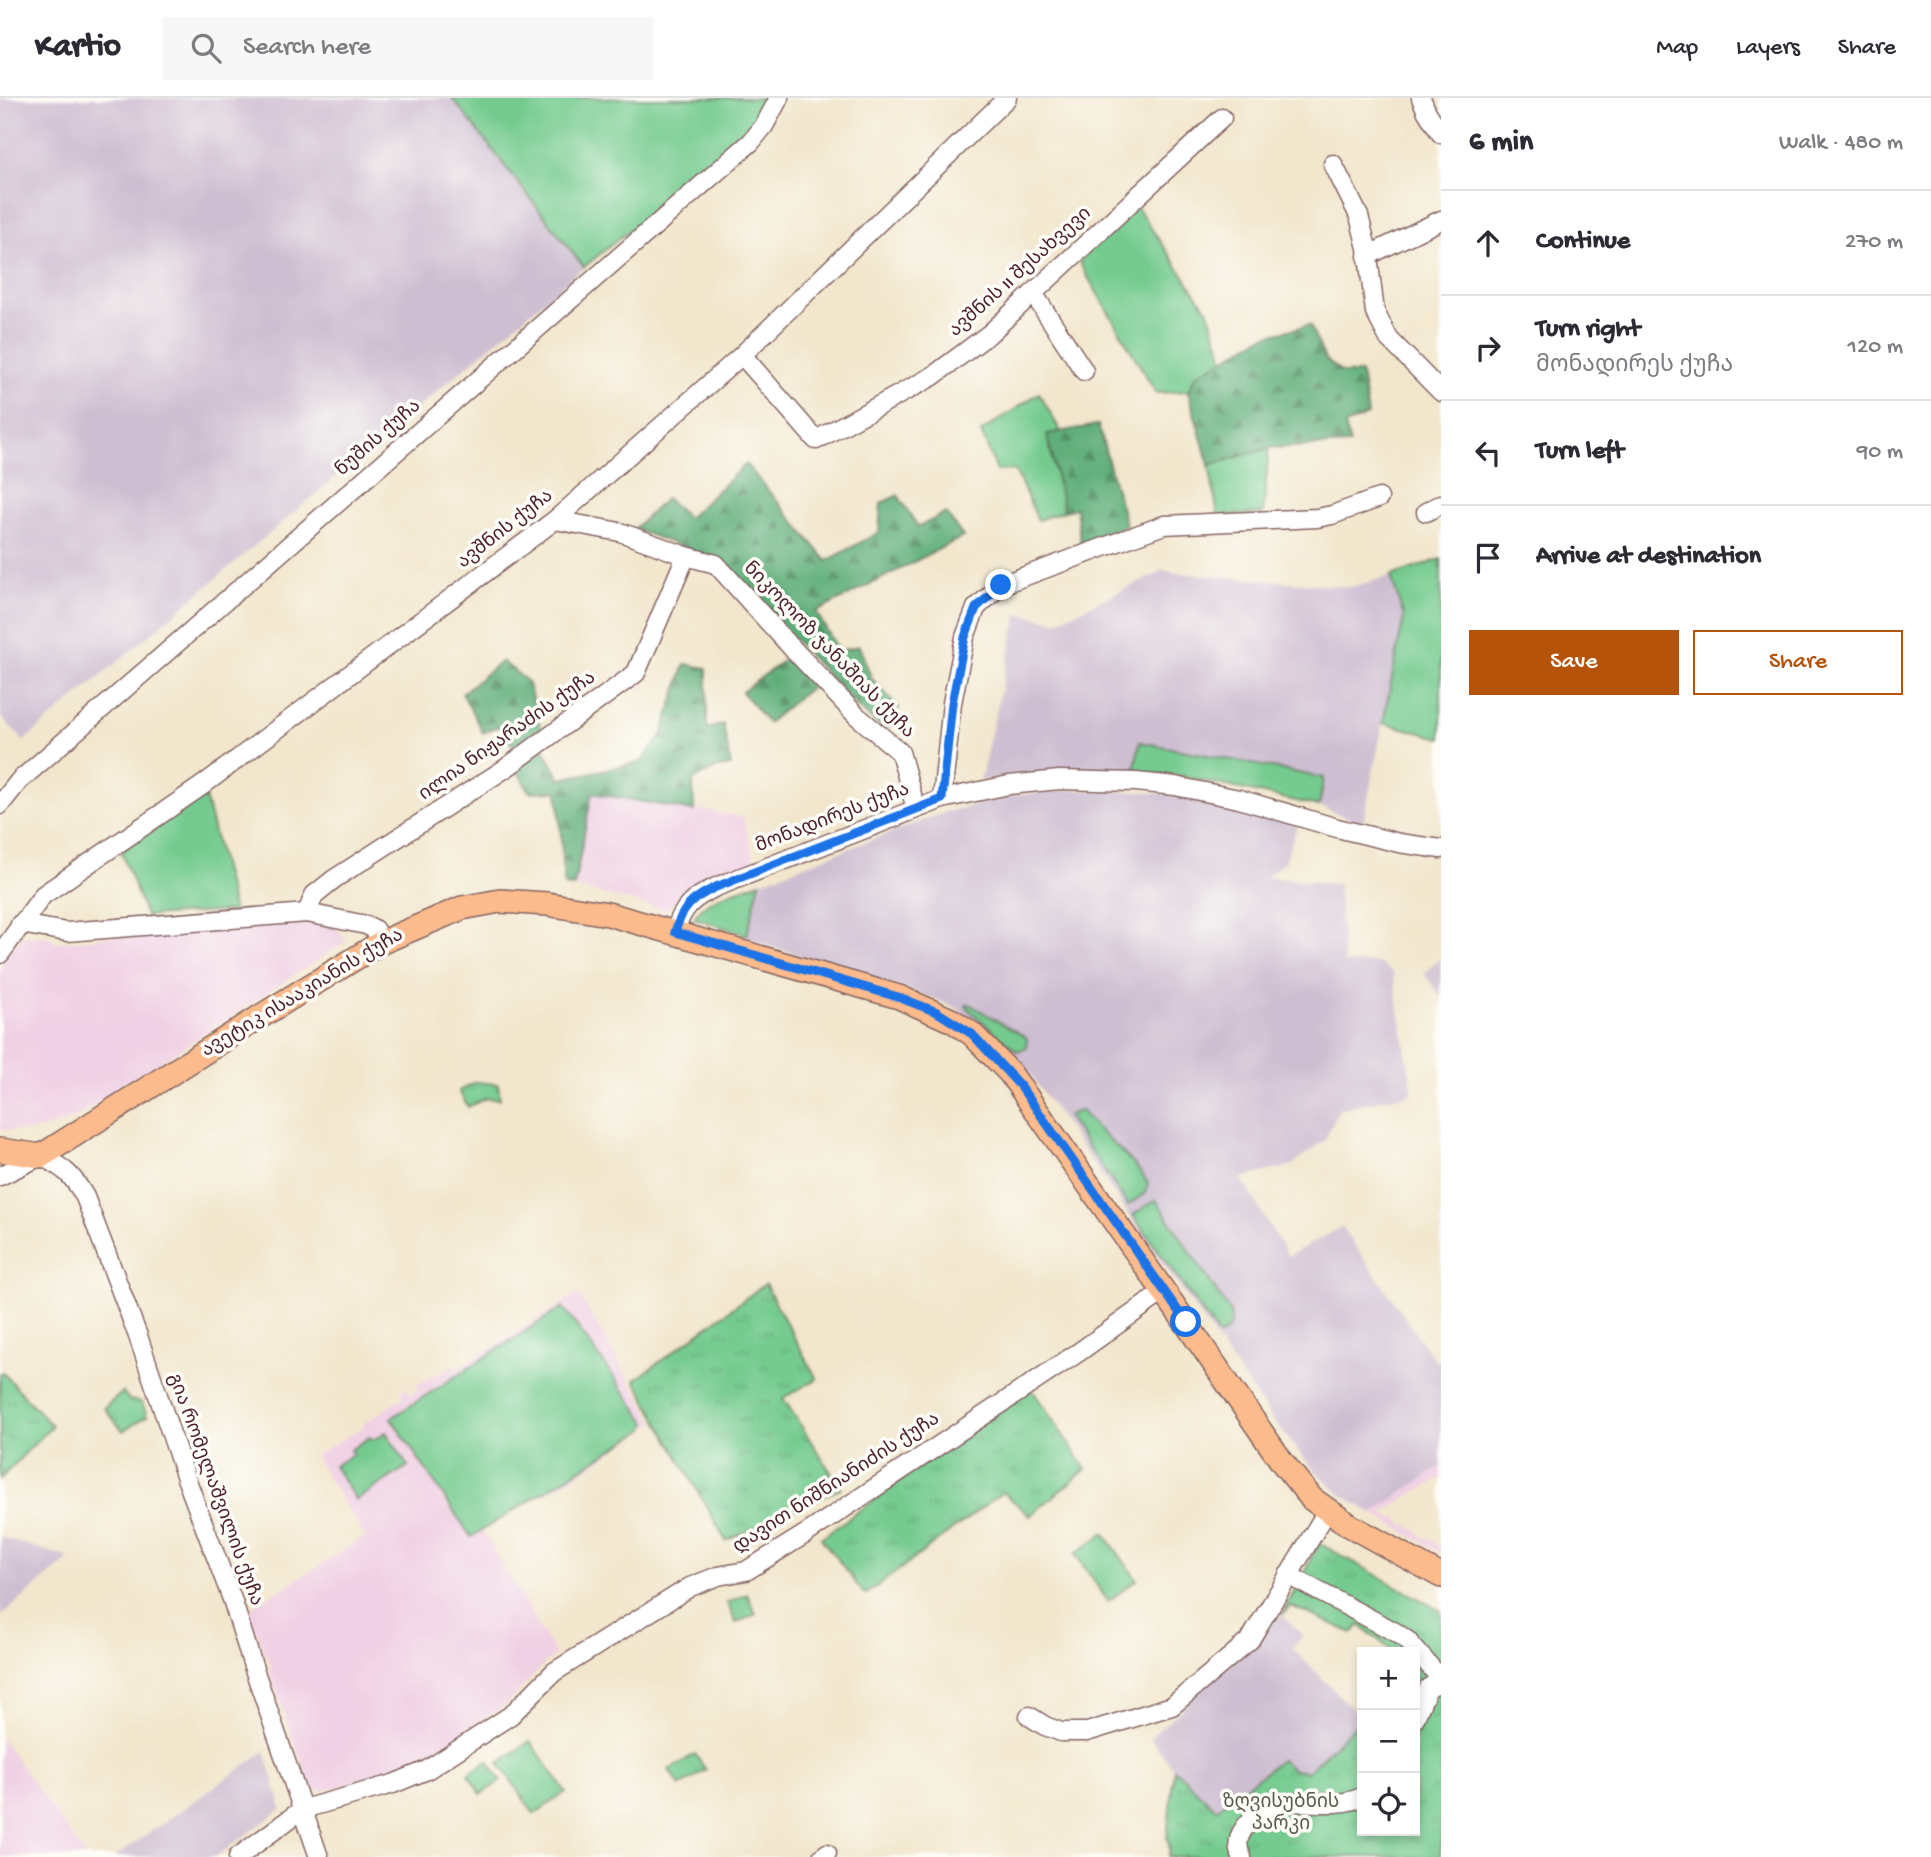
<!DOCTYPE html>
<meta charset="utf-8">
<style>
body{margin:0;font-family:"Gochi Hand","Noto Sans Georgian",sans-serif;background:#f7f7f7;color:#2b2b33}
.controls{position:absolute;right:21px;bottom:21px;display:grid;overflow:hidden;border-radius:0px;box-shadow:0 4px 10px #0003}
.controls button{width:63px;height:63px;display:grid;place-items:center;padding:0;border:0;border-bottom:2px solid #e1e1e2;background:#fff;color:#2b2b33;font:35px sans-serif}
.stop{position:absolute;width:21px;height:21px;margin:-16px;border:5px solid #1a73e8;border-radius:50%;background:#fff}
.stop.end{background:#1a73e8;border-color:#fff;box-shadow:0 2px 7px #0008}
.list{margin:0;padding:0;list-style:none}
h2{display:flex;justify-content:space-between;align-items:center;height:91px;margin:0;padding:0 28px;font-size:30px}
h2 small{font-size:23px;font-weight:400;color:#7c7c81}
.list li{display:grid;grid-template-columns:46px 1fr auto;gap:21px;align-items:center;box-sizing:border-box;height:105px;padding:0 28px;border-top:2px solid #e1e1e2}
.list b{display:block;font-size:26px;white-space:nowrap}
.list p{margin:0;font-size:23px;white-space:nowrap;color:#7c7c81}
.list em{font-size:23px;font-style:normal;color:#7c7c81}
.actions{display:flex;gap:14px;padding:21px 28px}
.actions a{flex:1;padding:16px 0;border:2px solid #b45309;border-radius:0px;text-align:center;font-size:24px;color:#b45309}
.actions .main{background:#b45309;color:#fff}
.icon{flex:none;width:38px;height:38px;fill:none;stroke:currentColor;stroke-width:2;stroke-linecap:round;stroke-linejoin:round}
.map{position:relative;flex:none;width:1441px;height:1759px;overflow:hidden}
header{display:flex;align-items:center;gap:42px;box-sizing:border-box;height:98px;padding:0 35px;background:#fff;border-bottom:2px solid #e1e1e2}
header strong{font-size:33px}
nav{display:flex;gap:38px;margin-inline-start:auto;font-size:24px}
.search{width:490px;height:63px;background:#f7f7f7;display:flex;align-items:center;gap:18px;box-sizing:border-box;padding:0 24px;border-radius:0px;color:#7c7c81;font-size:26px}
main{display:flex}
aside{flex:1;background:#fff}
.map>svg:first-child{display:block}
.built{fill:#f0d0e4}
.industrial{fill:#cebed1}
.grass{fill:#75cb8f;stroke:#60755d;stroke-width:2}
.forest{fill:url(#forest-firs);stroke:#556752;stroke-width:2}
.park{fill:url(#park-tufts);stroke:#60755d;stroke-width:2}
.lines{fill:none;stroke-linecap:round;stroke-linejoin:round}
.minor-casing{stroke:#856563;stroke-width:21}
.major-casing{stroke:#856563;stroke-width:26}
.minor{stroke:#fff;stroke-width:18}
.major{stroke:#fbbb8c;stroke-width:23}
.route{stroke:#1a73e8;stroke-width:9}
.labels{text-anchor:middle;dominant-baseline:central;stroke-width:7;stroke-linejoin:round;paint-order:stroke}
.street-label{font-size:19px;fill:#4a1f2b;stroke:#fdfcf7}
.park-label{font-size:19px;fill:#595b4e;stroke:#fdfcf7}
</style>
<header>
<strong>Kartio</strong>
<div class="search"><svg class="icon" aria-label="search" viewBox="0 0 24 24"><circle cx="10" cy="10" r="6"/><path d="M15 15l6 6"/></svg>Search here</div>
<nav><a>Map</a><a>Layers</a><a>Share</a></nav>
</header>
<main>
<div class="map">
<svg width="1441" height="1759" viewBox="0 0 1441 1759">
<defs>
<pattern id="forest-firs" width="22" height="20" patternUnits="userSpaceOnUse" patternTransform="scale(1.75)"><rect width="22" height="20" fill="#60af7a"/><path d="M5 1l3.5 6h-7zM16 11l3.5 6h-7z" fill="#518e64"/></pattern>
<pattern id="park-tufts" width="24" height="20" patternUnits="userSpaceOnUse" patternTransform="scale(1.75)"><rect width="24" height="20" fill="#75cb8f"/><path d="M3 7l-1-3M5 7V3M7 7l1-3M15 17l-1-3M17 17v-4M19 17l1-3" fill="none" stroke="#67ae7c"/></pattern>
</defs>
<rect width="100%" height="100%" fill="#fdfcf7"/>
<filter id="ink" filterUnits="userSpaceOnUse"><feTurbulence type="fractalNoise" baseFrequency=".0143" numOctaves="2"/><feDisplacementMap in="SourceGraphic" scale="14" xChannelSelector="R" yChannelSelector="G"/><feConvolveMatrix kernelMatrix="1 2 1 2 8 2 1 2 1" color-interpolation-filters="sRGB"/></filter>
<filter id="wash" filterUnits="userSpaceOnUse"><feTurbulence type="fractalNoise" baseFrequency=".00686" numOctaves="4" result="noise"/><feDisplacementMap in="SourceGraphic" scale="28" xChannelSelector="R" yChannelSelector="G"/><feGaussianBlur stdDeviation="1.57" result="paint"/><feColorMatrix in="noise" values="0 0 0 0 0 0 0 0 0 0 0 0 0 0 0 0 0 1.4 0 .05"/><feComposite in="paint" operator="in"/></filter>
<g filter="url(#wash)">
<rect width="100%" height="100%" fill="#f2e6cc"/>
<!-- built -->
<g class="built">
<path d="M 592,694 L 743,719 L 755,764 L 684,794 L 666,812 L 574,789 Z"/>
<path d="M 281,821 L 335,827 L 347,843 L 77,1018 L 46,1030 L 29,1033 L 0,1032 L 0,873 L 6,857 L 22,839 L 48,838 L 56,845 L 201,827 Z"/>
<path d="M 578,1195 L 655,1325 L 572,1380 L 482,1432 L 556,1557 L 546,1564 L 507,1606 L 405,1670 L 323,1693 L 311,1691 L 269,1573 L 271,1568 L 267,1556 L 264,1555 L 249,1511 L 365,1439 L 314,1358 L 364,1329 L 363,1326 L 404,1299 L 401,1294 L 407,1290 L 411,1296 L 418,1291 L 417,1287 L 434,1277 L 436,1278 L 453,1267 L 456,1272 Z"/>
<path d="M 1441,1368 L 1441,1380 L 1405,1400 L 1383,1415 L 1392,1421 L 1396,1419 L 1405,1429 L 1409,1427 L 1411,1432 L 1415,1431 L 1424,1441 L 1428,1440 L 1431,1444 L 1435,1443 L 1438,1448 L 1441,1447 L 1441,1455 L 1372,1415 Z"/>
<path d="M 0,1639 L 87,1759 L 0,1759 Z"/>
</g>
<!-- industrial -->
<g class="industrial">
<path d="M 0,0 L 452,0 L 584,169 L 24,643 L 0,618 Z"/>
<path d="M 1158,471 L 1177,475 L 1351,489 L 1391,478 L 1404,519 L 1363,726 L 1319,708 L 1324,681 L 1140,644 L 1134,674 L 1048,673 L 980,683 L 1018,516 L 1057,523 L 1161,474 Z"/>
<path d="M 1067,692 L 1143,694 L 1201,699 L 1299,723 L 1285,763 L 1266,779 L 1338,786 L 1344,865 L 1379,865 L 1393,875 L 1413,995 L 1339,1011 L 1325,1042 L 1291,1068 L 1241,1080 L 1288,1158 L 1342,1129 L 1436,1264 L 1441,1262 L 1441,1368 L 1372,1415 L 1340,1396 L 1315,1373 L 1275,1325 L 1028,973 L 957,910 L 933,900 L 745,840 L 760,784 L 946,714 L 1011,698 Z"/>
<path d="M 1441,860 L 1441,899 L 1424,875 Z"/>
<path d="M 0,1439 L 70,1460 L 0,1519 Z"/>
<path d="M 1282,1517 L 1303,1538 L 1292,1550 L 1362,1621 L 1307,1674 L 1293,1672 L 1281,1662 L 1215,1711 L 1174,1671 L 1150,1640 Z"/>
<path d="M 265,1653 L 282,1711 L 215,1759 L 115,1759 Z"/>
</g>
<!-- grass -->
<g class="grass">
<path d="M 452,0 L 769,0 L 762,21 L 732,49 L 584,169 Z"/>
<path d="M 1136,108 L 1208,213 L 1224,261 L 1196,277 L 1188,293 L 1156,295 L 1079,164 Z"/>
<path d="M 1039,295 L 1061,334 L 1047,336 L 1064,413 L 1038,422 L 1015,372 L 997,373 L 981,334 Z"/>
<path d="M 1269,350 L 1263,416 L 1218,417 L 1209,367 Z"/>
<path d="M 1441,461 L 1441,640 L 1383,625 L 1404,519 L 1391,478 Z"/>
<path d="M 1140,644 L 1324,680 L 1319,708 L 1181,678 L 1134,674 Z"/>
<path d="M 204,695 L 234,813 L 146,818 L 121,754 Z"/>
<path d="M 760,784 L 747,837 L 694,820 C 704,799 740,792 760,784 Z"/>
<path d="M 969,906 L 1027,940 L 1026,950 L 1017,953 L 968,911 L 966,907 Z"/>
<path d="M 1081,1012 C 1100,1038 1133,1058 1148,1086 L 1145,1095 L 1128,1107 L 1067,1018 Z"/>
<path d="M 1156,1102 L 1230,1214 C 1233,1227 1230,1231 1219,1238 L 1133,1117 Z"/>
<path d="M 563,1209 L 647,1325 L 645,1331 L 471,1439 L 391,1320 Z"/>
<path d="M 386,1334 L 408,1368 L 356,1402 L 334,1368 L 353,1356 L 350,1352 L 370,1339 L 373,1342 Z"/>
<path d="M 1104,1435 L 1137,1482 L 1108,1503 L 1075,1456 Z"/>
<path d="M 530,1643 L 566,1694 L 534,1716 L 499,1665 Z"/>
</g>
<!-- forest -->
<g class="forest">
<path d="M 1310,227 L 1325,261 L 1342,275 L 1361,275 L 1368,317 L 1345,327 L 1350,346 L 1269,350 L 1209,367 L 1188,293 L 1196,277 L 1264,238 Z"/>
<path d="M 1098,327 L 1126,427 L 1081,448 L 1076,410 L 1064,413 L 1047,336 Z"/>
<path d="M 746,366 L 827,463 L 879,434 L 881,405 L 898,397 L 918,429 L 946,415 L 963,439 L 816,514 L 839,553 L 859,548 L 872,581 L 899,610 L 886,633 L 859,611 L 721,463 L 634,431 L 666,400 L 688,420 Z"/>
<path d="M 792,556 L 818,583 L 768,625 L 742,594 Z"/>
<path d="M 502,563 L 527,583 L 541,630 L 513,648 L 498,628 L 483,635 L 462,595 Z"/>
<path d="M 685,566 L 707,570 L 707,631 L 723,626 L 731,668 L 714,671 L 693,682 L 694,713 L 592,695 L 574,789 L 564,788 L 558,693 L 529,694 L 515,668 L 543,649 L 560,681 L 641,664 L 662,637 Z"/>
</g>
<!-- park -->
<g class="park">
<path d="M 476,984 L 498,986 L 500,1001 L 486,1000 L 468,1009 L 459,993 Z"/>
<path d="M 765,1186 L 817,1281 L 783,1300 L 841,1390 L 726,1443 L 635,1282 Z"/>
<path d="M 2,1274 L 52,1328 L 0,1381 L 0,1275 Z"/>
<path d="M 1031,1290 L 1086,1371 L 1030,1418 L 1003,1394 L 865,1497 L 821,1440 Z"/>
<path d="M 123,1294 L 129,1302 L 142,1304 L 147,1318 L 123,1333 L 104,1310 Z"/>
<path d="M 1319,1445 L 1441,1513 L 1441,1759 L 1168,1759 L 1170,1751 L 1167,1740 L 1174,1671 L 1216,1711 L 1281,1662 L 1293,1672 L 1307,1674 L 1362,1621 L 1362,1733 L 1415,1733 L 1415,1554 L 1394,1554 L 1359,1527 L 1353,1535 L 1291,1508 L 1282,1517 Z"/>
<path d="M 747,1496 L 756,1516 L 736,1525 L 727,1505 Z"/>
<path d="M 695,1656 L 706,1672 L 680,1688 L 669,1672 Z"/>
<path d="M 488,1663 L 501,1683 L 481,1696 L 468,1676 Z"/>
</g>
</g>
<g filter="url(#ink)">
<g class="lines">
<!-- minor casing -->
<g class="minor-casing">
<g id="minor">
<path d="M 1421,0 L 1427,14 L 1441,36"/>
<path d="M 1333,66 L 1359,118 L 1367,150 L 1375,214 L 1389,241 L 1441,294"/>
<path d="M 1367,158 L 1441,122"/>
<path d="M 1033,195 L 1084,273"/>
<path d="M 742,257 L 816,342 L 933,278 L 989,236 L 1222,20"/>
<path d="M 1426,414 L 1441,406"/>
<path d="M 555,422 L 620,434 L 686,458 L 716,466 L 791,549 L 857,618 L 900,654 L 916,711"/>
<path d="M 942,701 L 952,605 L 965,539 L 976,510 L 1001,487 L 1164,427 L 1317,420 L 1332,417 L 1379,400"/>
<path d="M 0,707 L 19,683 L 751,44 L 764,28 L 779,0"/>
<path d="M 307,815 L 314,797 L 334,781 L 506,670 L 636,575 L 686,458"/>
<path d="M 20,826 L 67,834 L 307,815 L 366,827 L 374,831 L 382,844"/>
<path d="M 675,834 C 682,809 693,800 716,789 L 942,701 L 1009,687 L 1059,682 L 1136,684 L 1175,688 L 1239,701 L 1337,730 L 1399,745 L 1441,751"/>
<path d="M 0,856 L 43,797 L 203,687 L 555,422 L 742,257 L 1007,0"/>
<path d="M 0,1078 L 41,1058 C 64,1070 72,1076 85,1099 L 138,1238 L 186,1380 L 232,1501 L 253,1568 L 319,1759"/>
<path d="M 1288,1477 L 1397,1535 L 1407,1542 L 1441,1581"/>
<path d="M 1029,1618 L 1045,1628 L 1061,1634 L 1087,1634 L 1172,1608 L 1250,1542 L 1327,1413"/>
<path d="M 1415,1620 L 1428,1590 L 1441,1583"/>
<path d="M 238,1759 L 303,1711 L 393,1686 L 427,1672 L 511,1617 L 554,1574 L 690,1489 L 718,1478 L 746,1473 L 807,1435 L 1079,1254 L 1163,1194"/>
<path d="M 822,1759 L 827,1755"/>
<path d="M 1242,1759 C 1236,1749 1238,1738 1245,1729 C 1278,1685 1322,1717 1362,1699"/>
</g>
</g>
<!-- major casing -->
<g class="major-casing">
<path id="major" d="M 0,1052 L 41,1058 L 266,915 L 382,844 L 462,810 L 500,803 L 547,806 L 608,816 L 899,899 L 953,923 L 972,936 L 1010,975 L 1186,1225 L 1282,1364 L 1312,1401 L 1349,1427 L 1441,1478"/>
</g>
<!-- minor -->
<use href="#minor" class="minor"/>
<!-- major -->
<use href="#major" class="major"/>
</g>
</g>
<g class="lines" filter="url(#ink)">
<!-- route -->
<path class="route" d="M 1001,487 L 976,510 L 965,539 L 952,605 L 942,701 L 716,789 C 693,800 682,809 675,834 L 898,899 L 937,914 L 972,936 L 1021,989 L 1186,1224"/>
</g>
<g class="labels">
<!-- street labels -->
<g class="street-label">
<text transform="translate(1021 175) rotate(-42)">ავშნის II შესახვევი</text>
<text transform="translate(379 341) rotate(-41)">ნუშის ქუჩა</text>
<text transform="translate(506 432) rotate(-38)">ავშნის ქუჩა</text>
<text transform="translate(828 553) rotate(46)">ნიკოლოზ ჯანაშიას ქუჩა</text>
<text transform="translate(508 639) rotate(-35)">ილია ნიჟარაძის ქუჩა</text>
<text transform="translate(833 721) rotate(-21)">მონადირეს ქუჩა</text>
<text transform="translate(303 896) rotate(-31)">ავეტიკ ისააკიანის ქუჩა</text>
<text transform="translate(837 1386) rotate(-33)">დავით ნიშნიანიძის ქუჩა</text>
<text transform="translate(214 1392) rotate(70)">გია რომელაშვილის ქუჩა</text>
</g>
<!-- park labels -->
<g class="park-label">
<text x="1281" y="1705">ზღვისუბნის<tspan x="1281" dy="22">პარკი</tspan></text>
</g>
</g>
</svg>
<div class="controls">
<button>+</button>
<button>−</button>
<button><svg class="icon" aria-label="locate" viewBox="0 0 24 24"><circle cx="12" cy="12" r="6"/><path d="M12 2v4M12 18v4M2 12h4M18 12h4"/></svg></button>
</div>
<div class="stop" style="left:1186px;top:1224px"></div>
<div class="stop end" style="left:1001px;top:487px"></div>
</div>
<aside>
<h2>6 min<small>Walk · 480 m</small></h2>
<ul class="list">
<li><svg class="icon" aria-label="ahead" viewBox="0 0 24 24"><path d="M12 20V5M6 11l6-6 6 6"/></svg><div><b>Continue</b></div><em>270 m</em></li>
<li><svg class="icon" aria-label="right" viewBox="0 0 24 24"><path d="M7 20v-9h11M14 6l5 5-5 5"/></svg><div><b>Turn right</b><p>მონადირეს ქუჩა</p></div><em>120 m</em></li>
<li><svg class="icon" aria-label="left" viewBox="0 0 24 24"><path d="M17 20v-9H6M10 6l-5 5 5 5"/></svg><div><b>Turn left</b></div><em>90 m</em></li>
<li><svg class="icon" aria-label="arrive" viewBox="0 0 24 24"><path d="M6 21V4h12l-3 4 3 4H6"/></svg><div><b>Arrive at destination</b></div></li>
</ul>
<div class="actions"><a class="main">Save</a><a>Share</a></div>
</aside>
</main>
